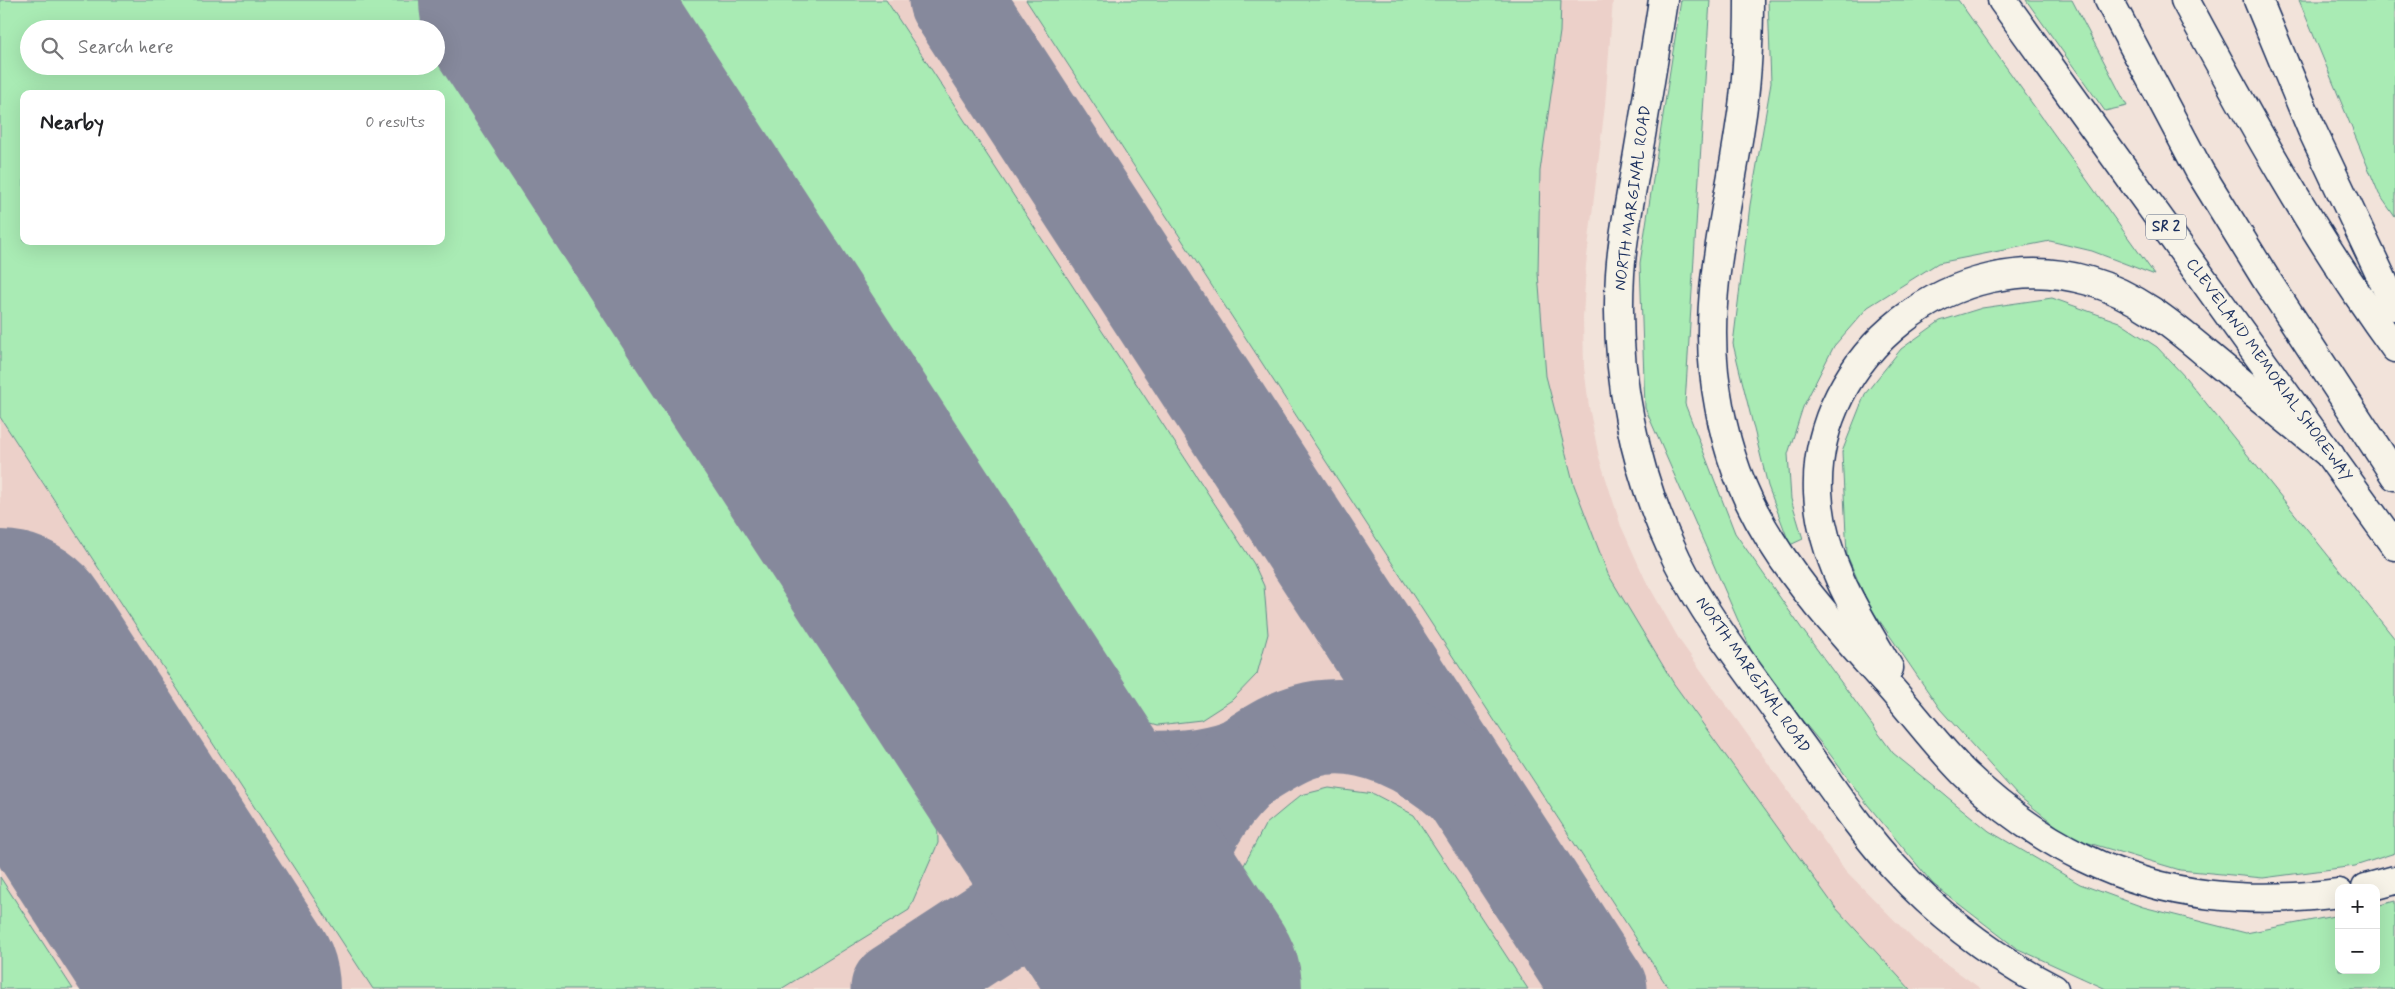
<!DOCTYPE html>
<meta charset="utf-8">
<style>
body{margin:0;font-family:Mynerve,sans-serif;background:#f2f2f2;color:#202124}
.controls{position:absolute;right:15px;bottom:15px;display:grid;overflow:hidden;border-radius:10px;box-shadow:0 5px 20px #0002}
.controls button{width:45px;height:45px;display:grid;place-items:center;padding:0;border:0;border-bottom:1px solid #e0e0e0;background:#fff;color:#202124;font:25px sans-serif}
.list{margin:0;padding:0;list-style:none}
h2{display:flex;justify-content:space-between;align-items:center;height:65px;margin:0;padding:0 20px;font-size:21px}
h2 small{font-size:16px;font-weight:400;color:#757577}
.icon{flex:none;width:28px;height:28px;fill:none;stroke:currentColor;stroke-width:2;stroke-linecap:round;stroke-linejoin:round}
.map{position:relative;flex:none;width:2395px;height:989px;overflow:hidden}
.search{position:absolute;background:#fff;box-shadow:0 5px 20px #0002;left:20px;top:20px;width:425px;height:55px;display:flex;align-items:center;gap:12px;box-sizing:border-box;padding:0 18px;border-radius:28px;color:#757577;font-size:19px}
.panel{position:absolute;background:#fff;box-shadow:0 5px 20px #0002;left:20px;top:90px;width:425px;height:155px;border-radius:10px}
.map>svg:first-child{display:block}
.built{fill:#ecd0c9;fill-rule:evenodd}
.green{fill:#a9ebb4;stroke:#628d89;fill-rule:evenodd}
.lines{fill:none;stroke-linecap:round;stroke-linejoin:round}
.taxiway{stroke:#86899c;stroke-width:95}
.runway{stroke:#86899c;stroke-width:238}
.street-casing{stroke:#1b2f5e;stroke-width:31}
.highway-casing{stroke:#1b2f5e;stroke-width:31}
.street{stroke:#f7f3e8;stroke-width:28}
.highway{stroke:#f7f3e8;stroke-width:28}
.labels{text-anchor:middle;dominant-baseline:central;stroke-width:5;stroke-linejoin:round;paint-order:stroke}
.shield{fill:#f7f3e8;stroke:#5d6a87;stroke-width:1}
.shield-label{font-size:15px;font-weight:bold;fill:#1b2f5e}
.street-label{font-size:16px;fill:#1b2f5e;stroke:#f7f3e8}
</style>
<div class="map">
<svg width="2395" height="989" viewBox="0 0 2395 989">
<rect width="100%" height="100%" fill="#f2e3da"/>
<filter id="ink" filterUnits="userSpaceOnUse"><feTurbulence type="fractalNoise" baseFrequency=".02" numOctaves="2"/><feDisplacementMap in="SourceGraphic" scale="10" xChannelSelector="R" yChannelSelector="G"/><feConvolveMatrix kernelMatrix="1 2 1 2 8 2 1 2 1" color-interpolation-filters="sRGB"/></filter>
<g filter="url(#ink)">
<!-- built -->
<path class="built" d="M 0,0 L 1613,0 L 1605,105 L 1586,265 L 1583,318 L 1584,367 L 1589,407 L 1599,457 L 1621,526 L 1645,579 L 1680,641 L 1845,870 L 1915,941 L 1981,989 L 0,989 ZM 29,29 L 436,29 L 436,66 L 29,66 ZM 24,94 L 441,94 L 441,241 L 24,241 Z"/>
<!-- green -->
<g class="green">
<path d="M 0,0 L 447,0 L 936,751 L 938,843 L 909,910 L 781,989 L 373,989 L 0,417 ZM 29,29 L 436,29 L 436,66 L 29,66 ZM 24,94 L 441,94 L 441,241 L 24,241 Z"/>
<path d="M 635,0 L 886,0 L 1254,564 L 1264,586 L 1268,634 L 1257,674 L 1232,700 L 1201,720 L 1158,725 L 1110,711 L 1083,687 Z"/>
<path d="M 1026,0 L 1561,0 L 1560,32 L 1540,171 L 1538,273 L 1546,376 L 1574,485 L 1608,574 L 1674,684 L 1835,907 L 1910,989 L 1669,989 Z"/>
<path d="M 1681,0 L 1710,0 L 1685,404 L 1735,533 L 1802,629 L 1893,753 L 1989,831 L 2080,884 L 2143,907 L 2246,933 L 2339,915 L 2339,970 L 2376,970 L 2376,906 L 2395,901 L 2395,989 L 2106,989 L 2016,948 L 1933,884 L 1867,804 L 1829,753 L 1758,666 L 1645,408 L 1640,263 Z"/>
<path d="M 1768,0 L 1958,0 L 2155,275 L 2092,251 L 2050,241 L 1938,263 L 1868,307 L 1834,346 L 1803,407 L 1788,454 L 1791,499 L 1803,539 L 1790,545 L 1768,486 L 1733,344 L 1750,205 L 1771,83 Z"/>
<path d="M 2026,0 L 2072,0 L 2127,106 L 2105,111 Z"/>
<path d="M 2299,0 L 2395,0 L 2395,217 L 2379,194 Z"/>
<path d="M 2052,298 L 2119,322 L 2157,347 L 2186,378 L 2395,639 L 2395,853 L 2355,866 L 2263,878 L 2180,870 L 2072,838 L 2017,795 L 1940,709 L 1868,604 L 1847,555 L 1842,452 L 1865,394 L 1901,349 L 1940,321 L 1982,308 Z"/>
<path d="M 1329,788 L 1374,794 L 1414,815 L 1528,989 L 1278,989 L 1246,940 L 1237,920 L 1243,867 L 1265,825 L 1301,795 Z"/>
<path d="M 0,877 L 73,989 L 0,989 Z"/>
</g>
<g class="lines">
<!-- taxiway -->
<g class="taxiway">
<path d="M 956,0 L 1600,989"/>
<path d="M 996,702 C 1007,714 1017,729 1029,739 C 1079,783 1179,787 1238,766"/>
<path d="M 898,989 L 1243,764 C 1263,752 1283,737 1306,731 C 1365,714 1428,750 1469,787"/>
<path d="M 1192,989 C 1155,910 1174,833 1234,773"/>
</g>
<!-- runway -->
<g class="runway">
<path d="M 538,0 L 1183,989"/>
<path d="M 0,649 L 221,989"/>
</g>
<!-- street casing -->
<g class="street-casing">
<path id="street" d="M 1663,0 C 1654,59 1644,118 1634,177 C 1628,209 1622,242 1620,274 C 1614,372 1634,473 1677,560 C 1709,624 1755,679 1796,738 C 1828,781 1857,827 1894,867 C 1939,916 1994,958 2054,989"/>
</g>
<!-- highway casing -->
<g class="highway-casing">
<g id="highway">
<path d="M 1749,0 C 1749,42 1747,85 1740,127 C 1728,209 1705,289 1714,372 C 1719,416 1730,461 1749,501 C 1782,570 1836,627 1886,683 C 1913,713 1937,746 1965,774 C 2000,808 2041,837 2084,858 C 2165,898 2251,904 2339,893"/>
<path d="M 2002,0 L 2395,546"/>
<path d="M 2109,0 L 2200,172 L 2266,279 L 2395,476"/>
<path d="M 2185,0 C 2249,119 2315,238 2395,348"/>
<path d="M 2258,0 L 2312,130 L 2395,306"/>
<path d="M 1889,668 C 1856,613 1821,558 1818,492 C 1813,355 1956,242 2089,281 C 2141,296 2179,331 2219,364 C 2256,394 2293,425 2330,455"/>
<path d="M 2366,888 L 2395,880"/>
</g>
</g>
<!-- street -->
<use href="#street" class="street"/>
<!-- highway -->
<use href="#highway" class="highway"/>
</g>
</g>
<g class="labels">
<!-- shield labels -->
<rect class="shield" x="2146" y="214.5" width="40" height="25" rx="4"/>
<g class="shield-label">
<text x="2166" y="227">SR 2</text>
</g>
<!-- street labels -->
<g class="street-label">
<text transform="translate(1633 198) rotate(-82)">NORTH MARGINAL ROAD</text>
<text transform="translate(2269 370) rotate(54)">CLEVELAND MEMORIAL SHOREWAY</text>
<text transform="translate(1753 675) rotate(55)">NORTH MARGINAL ROAD</text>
</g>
</g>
</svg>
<div class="controls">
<button>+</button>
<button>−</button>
</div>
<div class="search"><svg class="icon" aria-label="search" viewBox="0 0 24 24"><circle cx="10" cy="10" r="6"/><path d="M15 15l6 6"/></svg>Search here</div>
<section class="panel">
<h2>Nearby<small>0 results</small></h2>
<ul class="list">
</ul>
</section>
</div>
